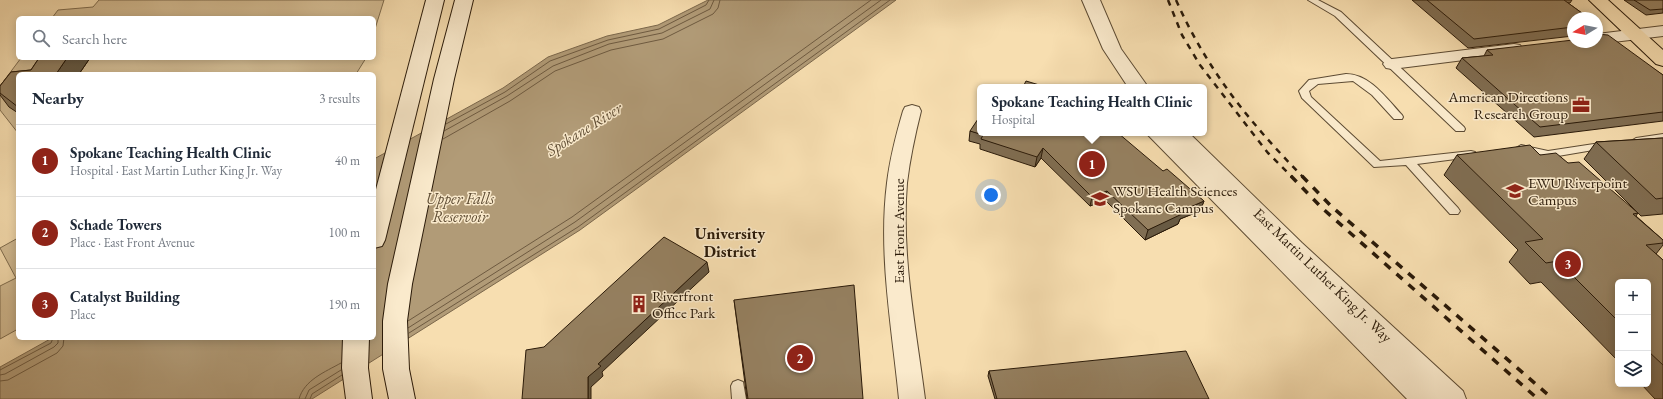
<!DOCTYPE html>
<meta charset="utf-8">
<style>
body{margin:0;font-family:"EB Garamond",serif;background:#f6f6f7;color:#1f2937}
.controls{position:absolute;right:12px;bottom:12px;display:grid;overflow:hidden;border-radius:6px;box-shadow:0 2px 10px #0003}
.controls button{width:36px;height:36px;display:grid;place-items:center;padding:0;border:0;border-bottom:1px solid #e0e1e3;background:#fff;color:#1f2937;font:20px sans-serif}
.compass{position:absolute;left:1567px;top:12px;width:36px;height:36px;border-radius:50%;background:#fff;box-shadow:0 2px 10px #0003;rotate:260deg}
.you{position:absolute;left:991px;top:195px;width:14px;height:14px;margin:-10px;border:3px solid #fff;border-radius:50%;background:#1a73e8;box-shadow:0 0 0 6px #1a73e833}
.badge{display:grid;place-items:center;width:26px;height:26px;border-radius:50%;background:#8f2418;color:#fff;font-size:13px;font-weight:700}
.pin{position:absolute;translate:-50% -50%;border:2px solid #fff;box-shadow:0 1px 4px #0006}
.popup{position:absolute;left:977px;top:84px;width:230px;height:52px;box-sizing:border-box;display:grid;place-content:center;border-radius:6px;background:#fff;filter:drop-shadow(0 1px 3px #0005);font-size:13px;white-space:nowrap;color:#747a83}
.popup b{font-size:15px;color:#1f2937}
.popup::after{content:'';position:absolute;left:50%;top:100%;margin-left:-8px;border:8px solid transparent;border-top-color:#fff}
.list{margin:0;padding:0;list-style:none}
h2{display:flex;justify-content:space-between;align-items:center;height:52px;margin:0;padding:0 16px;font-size:17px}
h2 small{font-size:13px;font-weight:400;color:#747a83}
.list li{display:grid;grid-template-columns:26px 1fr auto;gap:12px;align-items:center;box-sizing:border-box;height:72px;padding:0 16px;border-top:1px solid #e0e1e3}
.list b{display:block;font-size:15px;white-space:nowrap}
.list p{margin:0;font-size:13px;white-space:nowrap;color:#747a83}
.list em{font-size:13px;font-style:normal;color:#747a83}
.icon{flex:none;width:22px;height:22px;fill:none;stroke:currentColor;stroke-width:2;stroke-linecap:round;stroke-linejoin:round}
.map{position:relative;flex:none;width:1663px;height:399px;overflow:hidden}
.search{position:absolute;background:#fff;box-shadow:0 2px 10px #0003;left:16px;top:16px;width:360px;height:44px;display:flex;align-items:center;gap:10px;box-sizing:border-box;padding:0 14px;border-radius:6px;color:#747a83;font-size:15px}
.panel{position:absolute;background:#fff;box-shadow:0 2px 10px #0003;left:16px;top:72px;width:360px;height:268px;border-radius:6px}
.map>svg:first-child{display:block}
.green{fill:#d4bd94;stroke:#7f6c4e}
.water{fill:#b19b77;stroke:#7b674b}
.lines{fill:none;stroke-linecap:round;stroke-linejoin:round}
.shore{stroke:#6e5a40;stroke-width:1}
.service-casing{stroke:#5d4b33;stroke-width:2}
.minor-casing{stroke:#5d4b33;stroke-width:2}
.tertiary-casing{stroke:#5d4b33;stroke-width:2}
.secondary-casing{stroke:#2a1a09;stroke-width:2}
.primary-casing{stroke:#2a1a09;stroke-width:2}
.service{fill:#faeacc;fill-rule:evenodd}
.minor{fill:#faeacc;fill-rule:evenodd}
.tertiary{fill:#faeacc;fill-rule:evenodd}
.secondary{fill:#faeacc;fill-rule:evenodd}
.primary{fill:#f7deb0;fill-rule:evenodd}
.rail-far1{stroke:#2a1a09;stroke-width:2.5;stroke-dasharray:6 6;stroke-linecap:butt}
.rail{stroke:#2a1a09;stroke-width:3.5;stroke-dasharray:8 8;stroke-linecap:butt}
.wall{fill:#806e53;stroke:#2a1a09}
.shaded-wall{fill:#685a43;stroke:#2a1a09}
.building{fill:#958060;stroke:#2a1a09}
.labels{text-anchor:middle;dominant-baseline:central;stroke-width:3;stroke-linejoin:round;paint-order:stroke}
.poi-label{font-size:15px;fill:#2a1a09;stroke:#faeacc;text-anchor:start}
.street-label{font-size:15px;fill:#2a1a09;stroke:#faeacc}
.water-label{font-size:16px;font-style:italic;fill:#604e35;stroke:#faeacc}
.neighbourhood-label{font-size:16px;font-weight:bold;fill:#2a1a09;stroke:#faeacc}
</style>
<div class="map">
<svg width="1663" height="399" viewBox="0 0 1663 399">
<rect width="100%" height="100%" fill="#f7deb0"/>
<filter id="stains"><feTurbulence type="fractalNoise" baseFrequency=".005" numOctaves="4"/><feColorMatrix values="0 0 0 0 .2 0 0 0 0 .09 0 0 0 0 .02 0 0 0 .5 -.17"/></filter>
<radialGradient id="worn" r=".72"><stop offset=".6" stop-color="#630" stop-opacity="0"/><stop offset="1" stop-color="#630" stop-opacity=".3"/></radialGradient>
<!-- green -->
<g class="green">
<path d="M 99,0 L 384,0 L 374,32 L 374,18 L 52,18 L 58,10 L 93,7 Z"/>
<path d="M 21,58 L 366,58 L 356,74 L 18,74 L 18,133 L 0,110 L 0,86 Z"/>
<path d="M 18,238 L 18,329 L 0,339 L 0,286 L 16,278 L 0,248 Z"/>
</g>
<!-- water -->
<path class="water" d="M 708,0 L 896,0 L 580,230 L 312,399 L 0,399 L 0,367 L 52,338 L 374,338 L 374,159 L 503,88 L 548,57 L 607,36 L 658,25 Z"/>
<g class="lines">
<!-- shore -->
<g class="shore">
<path d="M 446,124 L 505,92 L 550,61 L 608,40 L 659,29 L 706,5 L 709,0"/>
<path d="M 444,131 L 507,96 L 553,66 L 609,44 L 662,33 L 710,9 L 714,0"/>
<path d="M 443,139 L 510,101 L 555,71 L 611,50 L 663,39 L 713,14 L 718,8 L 720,0"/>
<path d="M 408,321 L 572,217 L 871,0"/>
<path d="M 408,328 L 575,222 L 881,0"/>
<path d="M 409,333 L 578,227 L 890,0"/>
<path d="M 0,370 L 51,343 L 53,338"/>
<path d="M 0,375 L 5,374 L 54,347 L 58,343 L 58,338"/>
<path d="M 0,381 L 8,380 L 57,353 L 63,346 L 64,338"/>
<path d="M 299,399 C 304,380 325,372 341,363"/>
<path d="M 305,399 L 309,390 L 341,370"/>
<path d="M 310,399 L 312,394 L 342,375"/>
</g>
<!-- service casing -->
<g class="service-casing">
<g id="service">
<path d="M 1308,0 L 1318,0 L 1341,12 L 1464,127 L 1465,129 L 1464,131 L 1456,131 L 1335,16 Z"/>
<path d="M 1346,74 C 1370,74 1387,99 1402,115 L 1403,117 L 1402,119 L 1394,119 L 1372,95 L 1353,81 L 1318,84 L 1309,91 L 1311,97 L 1380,161 L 1471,151 L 1475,152 L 1476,154 L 1471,157 L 1417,164 L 1458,208 L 1460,211 L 1458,214 L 1450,214 L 1406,165 L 1374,167 L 1302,98 L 1299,91 L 1309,80 Z"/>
<path d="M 1663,134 L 1663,140 L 1636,144 L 1631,141 L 1636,138 Z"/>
<path d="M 1607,142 L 1612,145 L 1611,147 L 1558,156 L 1564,161 L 1559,164 L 1545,157 L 1517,150 L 1516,148 L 1521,145 L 1548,151 Z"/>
<path d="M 738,380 L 743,382 L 746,399 L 732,399 L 731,386 L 733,382 Z"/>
</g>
</g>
<!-- minor casing -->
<g class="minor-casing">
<g id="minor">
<path d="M 1663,26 L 1663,36 L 1597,44 L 1590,42 L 1597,42 L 1597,34 Z"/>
<path d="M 1514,44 L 1520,45 L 1523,49 L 1520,53 L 1392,69 L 1386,68 L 1383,64 L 1386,60 L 1392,59 Z"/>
<path d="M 912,105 L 919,107 L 921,111 C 915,135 910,158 907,183 C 901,255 916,328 925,399 L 899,399 C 892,328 878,254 887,183 C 890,158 896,135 903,111 L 905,107 Z"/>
</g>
</g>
<!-- tertiary casing -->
<g class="tertiary-casing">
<g id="tertiary">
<path d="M 1082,0 L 1100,0 L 1121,49 L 1148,87 L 1128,87 L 1103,49 Z"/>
<path d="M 1146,133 L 1189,133 L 1302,243 L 1463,391 L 1466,399 L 1407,399 Z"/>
</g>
</g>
<!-- secondary casing -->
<g class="secondary-casing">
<g id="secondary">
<path d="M 426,0 L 444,0 L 385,240 L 382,246 L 374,248 L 374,197 Z"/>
<path d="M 455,0 L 473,0 L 454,79 L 412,284 L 407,321 L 409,369 L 415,399 L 389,399 L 383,369 L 383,321 L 388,284 L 434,79 Z"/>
<path d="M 343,338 L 369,338 L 368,368 L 372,399 L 346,399 L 342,368 Z"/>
</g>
</g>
<!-- primary casing -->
<g class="primary-casing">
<path id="primary" d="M 1589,0 L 1608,0 L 1663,50 L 1663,66 L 1656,64 Z"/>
</g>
<!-- service -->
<use href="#service" class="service"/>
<!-- minor -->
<use href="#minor" class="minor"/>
<!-- tertiary -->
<use href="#tertiary" class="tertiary"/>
<!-- secondary -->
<use href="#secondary" class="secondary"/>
<!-- primary -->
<use href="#primary" class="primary"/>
<!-- rail-far1 -->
<g class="rail-far1">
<path d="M 1168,0 L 1182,35 L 1200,65 L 1268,153 L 1292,177"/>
<path d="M 1176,0 C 1207,70 1250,123 1303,177"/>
</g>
<!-- rail -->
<g class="rail">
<path d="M 1291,176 L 1322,208 L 1538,399"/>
<path d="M 1302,176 L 1331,206 L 1553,399"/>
</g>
</g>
<!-- wall -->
<g class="wall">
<path d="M 1412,0 L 1572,0 L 1570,3 L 1568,3 L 1586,16 L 1585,18 L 1573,18 L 1573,36 L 1468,48 Z"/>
<path d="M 1624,0 L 1663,0 L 1663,13 L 1646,15 Z"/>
<path d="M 1597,27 L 1602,31 L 1600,34 L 1663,75 L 1663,121 L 1534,137 L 1456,68 L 1462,58 L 1484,56 L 1487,50 L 1597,42 Z"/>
<path d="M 39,58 L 90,58 L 79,74 L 18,74 L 18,113 L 9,107 L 0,95 L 0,86 L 11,72 L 31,70 Z"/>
<path d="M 970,131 L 1163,171 L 1204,201 L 1200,211 L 1180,219 L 1178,224 L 1145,240 L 1105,200 L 1090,206 L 1041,158 L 1035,167 L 980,149 L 980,144 L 969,141 Z"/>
<path d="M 1663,138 L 1663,214 L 1641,216 L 1584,159 L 1596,142 Z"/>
<path d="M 1457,155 L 1540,155 L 1568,163 L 1638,213 L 1636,216 L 1663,240 L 1663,245 L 1656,254 L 1663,260 L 1663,399 L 1655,399 L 1641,384 L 1648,384 L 1648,282 L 1618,282 L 1618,361 L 1541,282 L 1530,284 L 1509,262 L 1518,250 L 1444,175 Z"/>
<path d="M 734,300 L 863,399 L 747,399 Z"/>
<path d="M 989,371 L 1209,399 L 995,399 L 988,376 Z"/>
</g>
<!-- shaded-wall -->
<g class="shaded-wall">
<path d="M 67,58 L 90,58 L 79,74 L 56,74 Z"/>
<path d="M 1043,148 L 1041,158 L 1035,167 L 1037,157 Z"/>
<path d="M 1107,191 L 1105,200 L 1090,206 L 1092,197 Z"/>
<path d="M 1204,201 L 1200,211 L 1180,219 L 1178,224 L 1145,240 L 1148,230 L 1179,212 Z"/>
<path d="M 707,262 L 709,272 L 602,372 L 603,376 L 591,387 L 591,399 L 588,399 L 588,377 L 598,364 Z"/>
</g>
<!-- building -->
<g class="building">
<path d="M 1427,0 L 1564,0 L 1586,16 L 1583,17 L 1584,18 L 1573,18 L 1573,27 L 1474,39 Z"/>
<path d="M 1634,0 L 1663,0 L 1663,9 L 1650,10 Z"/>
<path d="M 1597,27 L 1602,31 L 1597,31 Z"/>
<path d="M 1597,34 L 1608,35 L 1663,75 L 1663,112 L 1540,127 L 1462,58 L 1493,55 L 1487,50 L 1573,40 L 1573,42 L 1597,42 Z"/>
<path d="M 39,58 L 67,58 L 56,74 L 57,74 L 18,74 L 18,107 L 0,93 L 0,86 L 11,72 L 31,70 Z"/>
<path d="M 1026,81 L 1046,87 L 1023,87 Z"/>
<path d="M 980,116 L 980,133 L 1118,133 L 1163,171 L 1167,169 L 1204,201 L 1179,212 L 1182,214 L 1148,230 L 1107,191 L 1092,197 L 1043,148 L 1037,157 L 981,139 L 983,135 L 970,131 Z"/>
<path d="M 1663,138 L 1663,198 L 1656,199 L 1596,142 Z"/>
<path d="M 1530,145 L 1540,155 L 1556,153 L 1568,163 L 1579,162 L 1638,213 L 1633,214 L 1663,240 L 1663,243 L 1646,245 L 1663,260 L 1663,365 L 1648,351 L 1648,282 L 1618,282 L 1618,321 L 1558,261 L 1546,263 L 1525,242 L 1543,239 L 1457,155 Z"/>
<path d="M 664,237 L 707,262 L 598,364 L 601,366 L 588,377 L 588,399 L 522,399 L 526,350 L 544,347 Z"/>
<path d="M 854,285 L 863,399 L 748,399 L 734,300 Z"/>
<path d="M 1186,351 L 1209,399 L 997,399 L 989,371 Z"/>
</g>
<!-- icons -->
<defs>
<g id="office-bare" transform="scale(1.38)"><path d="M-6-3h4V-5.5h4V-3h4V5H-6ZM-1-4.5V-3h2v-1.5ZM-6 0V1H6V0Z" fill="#8f2418" stroke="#faeacc" stroke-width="2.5" paint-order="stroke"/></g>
<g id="university-bare" transform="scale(1.38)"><path d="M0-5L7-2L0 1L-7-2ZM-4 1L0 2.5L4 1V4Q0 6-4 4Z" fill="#8f2418" stroke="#faeacc" stroke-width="2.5" paint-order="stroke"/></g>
<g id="building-bare" transform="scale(1.38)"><path d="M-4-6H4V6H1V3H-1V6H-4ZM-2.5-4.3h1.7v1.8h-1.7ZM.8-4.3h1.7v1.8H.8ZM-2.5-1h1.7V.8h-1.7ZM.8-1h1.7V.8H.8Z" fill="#8f2418" stroke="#faeacc" stroke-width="2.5" paint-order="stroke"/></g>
</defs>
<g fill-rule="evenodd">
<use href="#office-bare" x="1581" y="105"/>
<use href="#university-bare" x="1515" y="191"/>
<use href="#university-bare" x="1100" y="199"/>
<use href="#building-bare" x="639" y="304"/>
</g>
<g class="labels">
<!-- poi labels -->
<g class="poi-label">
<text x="1568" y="96" text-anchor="end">American Directions<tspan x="1568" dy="17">Research Group</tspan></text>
<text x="1528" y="182">EWU Riverpoint<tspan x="1528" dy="17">Campus</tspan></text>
<text x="1113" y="190">WSU Health Sciences<tspan x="1113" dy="17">Spokane Campus</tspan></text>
<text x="652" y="295">Riverfront<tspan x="652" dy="17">Office Park</tspan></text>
</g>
<!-- street labels -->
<g class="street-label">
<text transform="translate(898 231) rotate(-90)">East Front Avenue</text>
<text transform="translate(1323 275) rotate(44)">East Martin Luther King Jr. Way</text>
</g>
<!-- water labels -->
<g class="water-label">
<text transform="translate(584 129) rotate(-32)">Spokane River</text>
<text x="460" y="198">Upper Falls<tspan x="460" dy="18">Reservoir</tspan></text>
</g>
<!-- neighbourhood labels -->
<g class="neighbourhood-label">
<text x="730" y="233">University<tspan x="730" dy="18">District</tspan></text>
</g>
</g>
<rect width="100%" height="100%" filter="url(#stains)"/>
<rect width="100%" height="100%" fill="url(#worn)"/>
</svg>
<div class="controls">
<button>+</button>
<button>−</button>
<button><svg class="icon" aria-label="layers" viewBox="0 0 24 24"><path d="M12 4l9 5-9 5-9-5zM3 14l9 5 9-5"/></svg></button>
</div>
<svg class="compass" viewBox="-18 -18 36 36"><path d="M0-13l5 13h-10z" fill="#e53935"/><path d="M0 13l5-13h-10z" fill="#747a83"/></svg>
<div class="you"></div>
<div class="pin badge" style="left:1092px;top:164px">1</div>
<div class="popup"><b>Spokane Teaching Health Clinic</b>Hospital</div>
<div class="pin badge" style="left:800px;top:358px">2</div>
<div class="pin badge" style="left:1568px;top:264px">3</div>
<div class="search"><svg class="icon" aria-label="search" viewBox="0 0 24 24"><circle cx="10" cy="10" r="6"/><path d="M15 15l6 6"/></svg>Search here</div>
<section class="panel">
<h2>Nearby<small>3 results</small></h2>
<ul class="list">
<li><span class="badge">1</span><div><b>Spokane Teaching Health Clinic</b><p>Hospital · East Martin Luther King Jr. Way</p></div><em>40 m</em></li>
<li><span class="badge">2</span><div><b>Schade Towers</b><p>Place · East Front Avenue</p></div><em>100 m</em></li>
<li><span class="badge">3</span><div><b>Catalyst Building</b><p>Place</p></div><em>190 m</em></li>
</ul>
</section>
</div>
